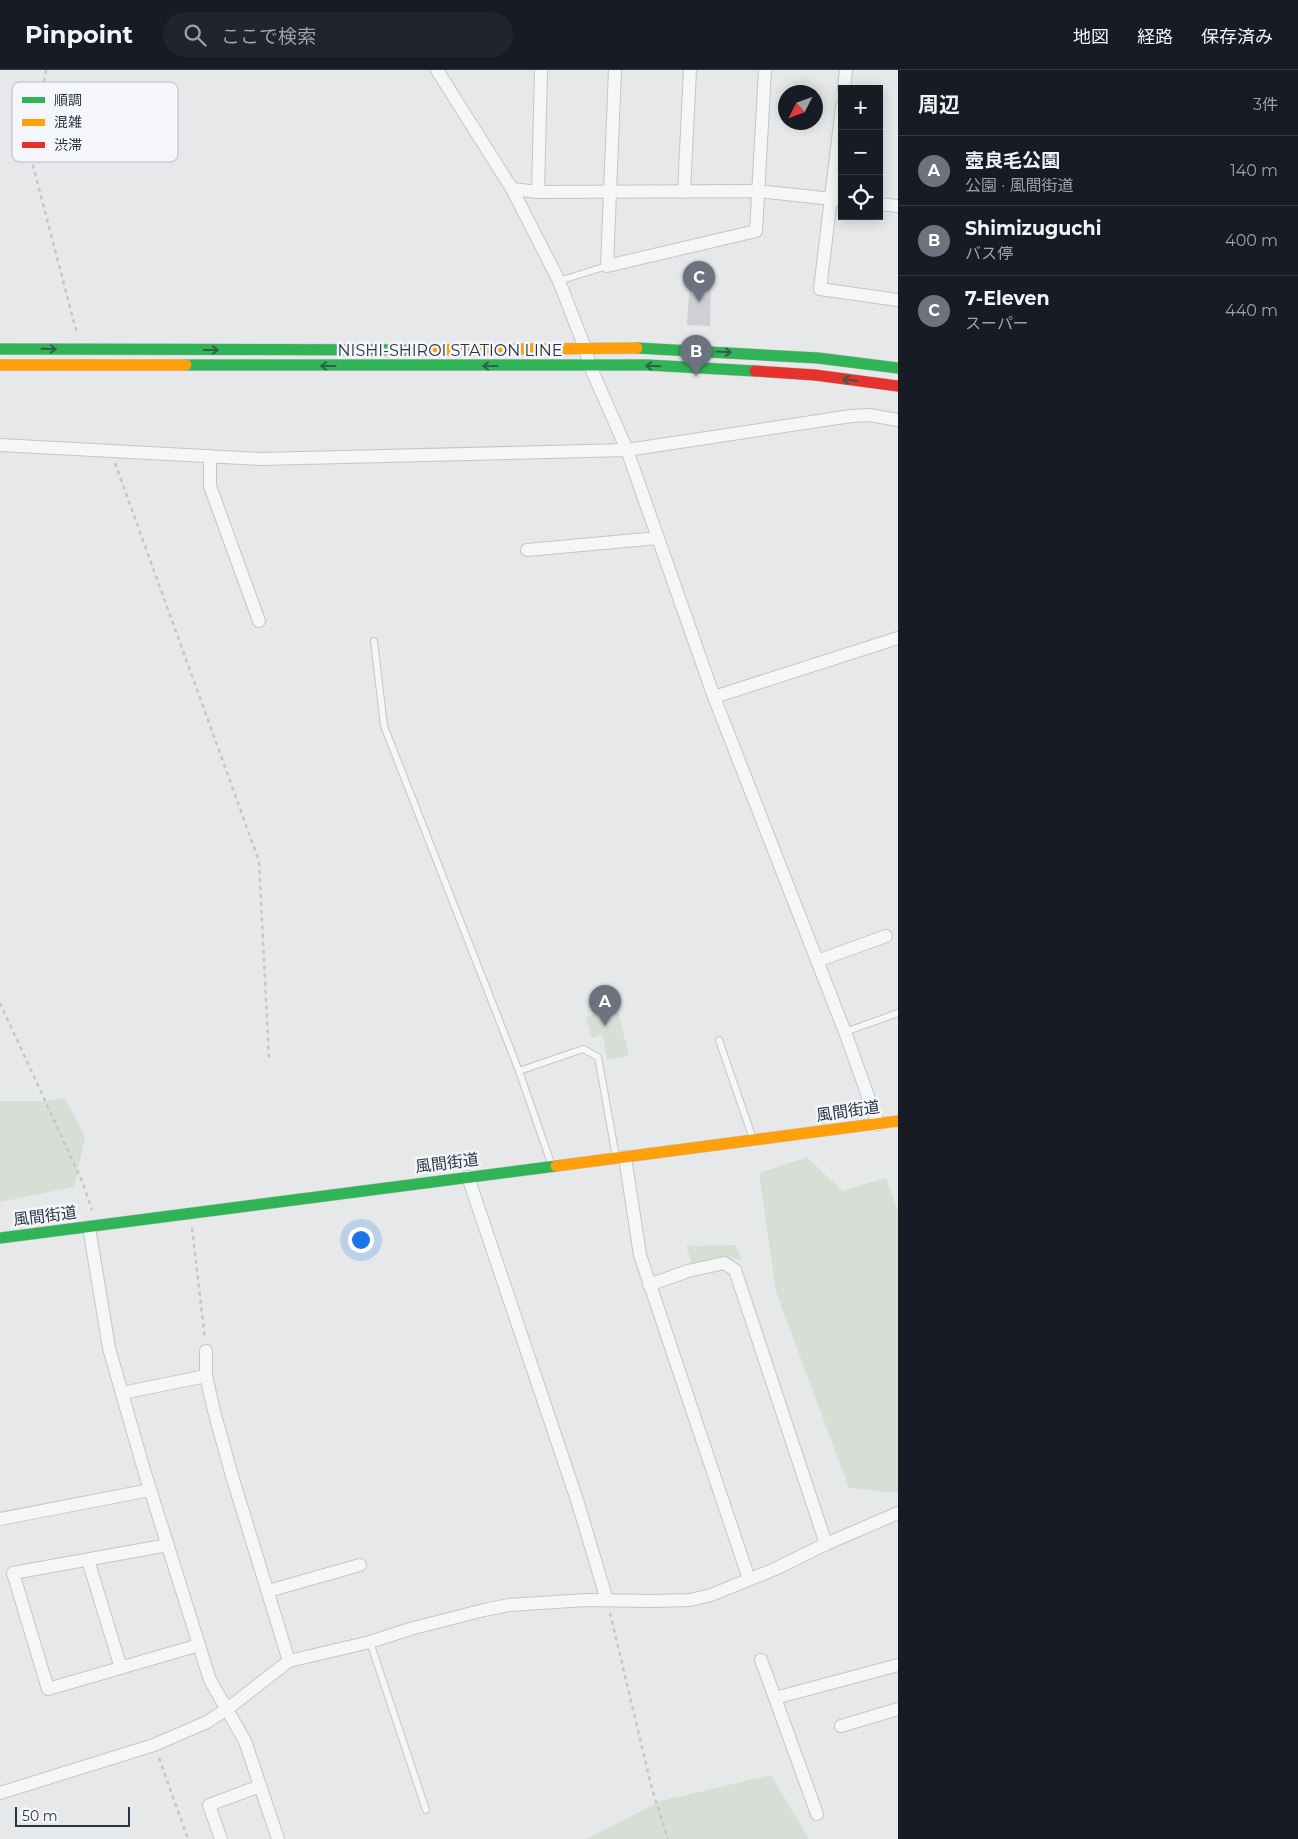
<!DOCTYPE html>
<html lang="ja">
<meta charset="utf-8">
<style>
body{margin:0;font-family:Montserrat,"Noto Sans JP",sans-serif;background:#20242c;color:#f1f3f6}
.controls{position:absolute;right:15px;top:15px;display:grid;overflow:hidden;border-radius:0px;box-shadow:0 2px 12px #0003}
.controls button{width:45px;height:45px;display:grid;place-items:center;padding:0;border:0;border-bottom:1px solid #363941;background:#171b24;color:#f1f3f6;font:25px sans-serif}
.compass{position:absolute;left:778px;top:15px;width:45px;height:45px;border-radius:50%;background:#171b24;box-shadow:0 2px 12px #0003;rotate:228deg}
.scale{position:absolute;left:15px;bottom:12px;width:115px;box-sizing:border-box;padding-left:5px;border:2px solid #2b3445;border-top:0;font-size:14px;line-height:18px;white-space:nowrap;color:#2b3445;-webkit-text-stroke:4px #f4f6f9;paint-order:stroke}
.you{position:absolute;left:360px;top:1169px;width:18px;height:18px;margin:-12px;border:4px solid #fff;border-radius:50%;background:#1a73e8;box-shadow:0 0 0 8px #1a73e833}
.badge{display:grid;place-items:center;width:32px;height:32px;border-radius:50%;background:#6c737f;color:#fff;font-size:16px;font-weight:700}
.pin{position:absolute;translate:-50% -41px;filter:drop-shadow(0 1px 2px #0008)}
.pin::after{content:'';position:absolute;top:26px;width:18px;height:15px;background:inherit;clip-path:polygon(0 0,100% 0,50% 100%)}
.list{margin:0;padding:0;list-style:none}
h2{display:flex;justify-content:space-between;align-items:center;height:65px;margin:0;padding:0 20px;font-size:21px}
h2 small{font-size:16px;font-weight:400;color:#9ea1a6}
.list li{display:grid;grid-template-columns:32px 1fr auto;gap:15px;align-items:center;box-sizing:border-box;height:70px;padding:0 20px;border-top:1px solid #363941}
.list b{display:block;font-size:19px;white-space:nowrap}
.list p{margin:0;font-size:16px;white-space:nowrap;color:#9ea1a6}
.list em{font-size:16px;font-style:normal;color:#9ea1a6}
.icon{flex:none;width:28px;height:28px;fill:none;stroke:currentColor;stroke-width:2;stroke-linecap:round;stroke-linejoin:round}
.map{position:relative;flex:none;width:898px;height:1769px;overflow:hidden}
header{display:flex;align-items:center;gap:30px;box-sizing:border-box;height:70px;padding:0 25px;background:#171b24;border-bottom:1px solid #363941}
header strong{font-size:24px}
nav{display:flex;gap:28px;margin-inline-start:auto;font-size:18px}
.search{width:350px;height:45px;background:#20242c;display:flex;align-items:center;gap:12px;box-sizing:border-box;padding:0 18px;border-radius:28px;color:#9ea1a6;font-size:19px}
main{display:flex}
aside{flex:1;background:#171b24}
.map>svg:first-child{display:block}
.green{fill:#d6ded6}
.building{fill:#ced0d3}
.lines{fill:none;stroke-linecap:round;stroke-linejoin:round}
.lane-casing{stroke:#c4c6c8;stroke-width:8}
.street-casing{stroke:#c4c6c8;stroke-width:14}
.fast-casing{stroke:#c4c6c8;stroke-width:12}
.slow-casing{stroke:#c4c6c8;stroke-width:12}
.jam-casing{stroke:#c4c6c8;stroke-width:12}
.path{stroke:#c5c6ca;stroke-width:2.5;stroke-dasharray:4 4;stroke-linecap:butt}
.lane{stroke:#f5f6f7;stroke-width:6}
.street{stroke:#f5f6f7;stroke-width:12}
.fast{stroke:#30b455;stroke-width:11}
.slow{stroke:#ff9f0a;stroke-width:11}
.jam{stroke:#e5322d;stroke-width:11}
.oneway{stroke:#2d614b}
.labels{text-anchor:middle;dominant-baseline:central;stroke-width:5;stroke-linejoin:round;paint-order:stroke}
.street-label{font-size:16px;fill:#2b3445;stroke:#f4f6f9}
.key{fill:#f4f6f9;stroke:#b8bcc3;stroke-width:1}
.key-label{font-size:14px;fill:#2b3445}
</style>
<header>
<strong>Pinpoint</strong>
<div class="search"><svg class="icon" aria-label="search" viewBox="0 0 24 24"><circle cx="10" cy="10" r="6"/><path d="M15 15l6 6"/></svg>ここで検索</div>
<nav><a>地図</a><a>経路</a><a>保存済み</a></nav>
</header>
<main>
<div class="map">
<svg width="898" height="1769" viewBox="0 0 898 1769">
<rect width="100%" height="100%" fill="#e6e8ea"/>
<!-- green -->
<g class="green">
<path d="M 617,937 L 629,986 L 607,990 L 603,965 L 592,968 L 586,947 Z"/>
<path d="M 65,1028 L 85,1067 L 74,1117 L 0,1132 L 0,1031 L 45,1031 Z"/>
<path d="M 807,1087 L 842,1121 L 886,1108 L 898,1141 L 898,1423 L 849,1418 L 776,1222 L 759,1103 Z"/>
<path d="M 736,1175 L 741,1190 L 726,1187 L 693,1196 L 686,1176 Z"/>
<path d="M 771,1705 L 809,1769 L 586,1769 L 661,1731 Z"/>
</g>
<!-- building -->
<path class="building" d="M 690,207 L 711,208 L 710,256 L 687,255 Z"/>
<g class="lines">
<!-- lane casing -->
<g class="lane-casing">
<g id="lane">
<path d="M 559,211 L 607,196"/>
<path d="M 374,571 L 384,656 L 519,1001 L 552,1096"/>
<path d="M 845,962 L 898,943"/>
<path d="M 719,970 L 753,1069"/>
<path d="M 519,1001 L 583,979 L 598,987 L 616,1087"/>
<path d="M 370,1572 L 426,1740"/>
</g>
</g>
<!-- street casing -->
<g class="street-casing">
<g id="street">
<path d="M 437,0 L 512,119 L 559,211 L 585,278 L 590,296 L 627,380 L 714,627 L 845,962 L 878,1054"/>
<path d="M 615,0 L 607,196 L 756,161 L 765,0"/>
<path d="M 844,19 L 846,0"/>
<path d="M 842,37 L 820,219 L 898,230"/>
<path d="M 512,119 L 538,122 L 758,121 L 842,130"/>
<path d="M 538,122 L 541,0"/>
<path d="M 684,122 L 690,0"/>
<path d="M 879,134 L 898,136"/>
<path d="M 0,375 L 261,389 L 627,380 L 851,346 L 870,345 L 898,350"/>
<path d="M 210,386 L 210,416 L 259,551"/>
<path d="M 527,480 L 658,468"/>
<path d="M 714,627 L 898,568"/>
<path d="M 817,891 L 886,866"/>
<path d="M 625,1087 L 640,1185 L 749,1509"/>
<path d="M 468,1107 L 577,1430 L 607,1530"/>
<path d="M 89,1157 L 109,1278 L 144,1400 L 210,1610 L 245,1671 L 278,1769"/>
<path d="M 649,1215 L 688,1201 L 724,1193 L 735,1200 L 826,1474"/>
<path d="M 206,1281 L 206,1306 L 214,1341 L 232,1406 L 289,1591"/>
<path d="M 122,1323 L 206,1306"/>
<path d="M 0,1449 L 150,1420"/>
<path d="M 168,1475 L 13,1503 L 48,1619 L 199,1575"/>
<path d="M 88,1490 L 121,1598"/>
<path d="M 268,1521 L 360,1495"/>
<path d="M 761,1590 L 775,1628"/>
<path d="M 841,1656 L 898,1639"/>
<path d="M 0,1723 L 154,1675 L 207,1652 L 227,1639 L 289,1591 L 370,1572 L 410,1559 L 484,1540 L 509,1535 L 586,1530 L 652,1531 L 690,1530 L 711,1525 L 775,1499 L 826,1474 L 898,1443"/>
<path d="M 817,1744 L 775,1628 L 898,1595"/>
<path d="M 221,1769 L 209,1735 L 260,1716"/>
</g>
</g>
<!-- fast casing -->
<g class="fast-casing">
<g id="fast">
<path d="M 637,278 L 818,288 L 898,298"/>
<path d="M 0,279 L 416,280"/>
<path d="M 186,295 L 648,295 L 755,301"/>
<path d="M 0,1168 L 556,1096"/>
</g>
</g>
<!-- slow casing -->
<g class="slow-casing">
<g id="slow">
<path d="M 416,280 L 637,278"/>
<path d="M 0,295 L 186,295"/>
<path d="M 556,1096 L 898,1051"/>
</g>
</g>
<!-- jam casing -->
<g class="jam-casing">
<path id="jam" d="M 755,301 L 815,305 L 898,316"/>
</g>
<!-- path -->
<g class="path">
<path d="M 46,0 L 31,88 L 77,264"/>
<path d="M 115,393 L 259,791 L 269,989"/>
<path d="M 0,933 L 82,1111 L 92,1140"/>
<path d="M 192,1158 L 205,1269"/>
<path d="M 610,1543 L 652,1719 L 668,1769"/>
<path d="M 159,1688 L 188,1769"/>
</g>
<!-- lane -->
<use href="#lane" class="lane"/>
<!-- street -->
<use href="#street" class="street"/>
<!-- fast -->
<use href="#fast" class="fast"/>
<!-- slow -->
<use href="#slow" class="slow"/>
<!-- jam -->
<use href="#jam" class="jam"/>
</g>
<!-- one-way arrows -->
<defs><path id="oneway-shaft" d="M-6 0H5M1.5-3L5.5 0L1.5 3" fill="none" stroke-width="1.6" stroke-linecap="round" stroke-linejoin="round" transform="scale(1.25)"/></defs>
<g class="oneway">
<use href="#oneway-shaft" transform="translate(49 279) rotate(1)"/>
<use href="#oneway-shaft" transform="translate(211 280)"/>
<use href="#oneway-shaft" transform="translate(724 282) rotate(3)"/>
<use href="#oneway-shaft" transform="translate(328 296) rotate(-180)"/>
<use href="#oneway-shaft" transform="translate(490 296) rotate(-180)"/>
<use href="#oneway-shaft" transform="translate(653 296) rotate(-178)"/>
<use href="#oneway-shaft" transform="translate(850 310) rotate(-172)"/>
</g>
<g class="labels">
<!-- street labels -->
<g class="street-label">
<text x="450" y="280">NISHI-SHIROI STATION LINE</text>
<text transform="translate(848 1041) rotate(-8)">風間街道</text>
<text transform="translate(447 1093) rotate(-7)">風間街道</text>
<text transform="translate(45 1146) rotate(-7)">風間街道</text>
</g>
</g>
<!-- legend -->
<rect x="12" y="12" width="166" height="80" rx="8" class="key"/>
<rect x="22" y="27" width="23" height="6" fill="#30b455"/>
<rect x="22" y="49" width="23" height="7" fill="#ff9f0a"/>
<rect x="22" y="72" width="23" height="6" fill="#e5322d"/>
<g class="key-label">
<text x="54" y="35">順調</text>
<text x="54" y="57">混雑</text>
<text x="54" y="80">渋滞</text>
</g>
</svg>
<div class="controls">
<button>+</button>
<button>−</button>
<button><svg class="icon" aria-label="locate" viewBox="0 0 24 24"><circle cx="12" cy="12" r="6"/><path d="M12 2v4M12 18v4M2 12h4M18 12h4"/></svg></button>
</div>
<svg class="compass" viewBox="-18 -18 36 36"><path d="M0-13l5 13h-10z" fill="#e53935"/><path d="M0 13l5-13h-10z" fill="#9ea1a6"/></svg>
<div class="scale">50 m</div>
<div class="you"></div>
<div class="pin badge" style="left:605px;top:956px">A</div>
<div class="pin badge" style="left:696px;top:306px">B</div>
<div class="pin badge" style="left:699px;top:232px">C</div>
</div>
<aside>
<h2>周辺<small>3件</small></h2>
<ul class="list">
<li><span class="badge">A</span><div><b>壺良毛公園</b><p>公園 · 風間街道</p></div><em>140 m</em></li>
<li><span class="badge">B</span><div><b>Shimizuguchi</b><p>バス停</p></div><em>400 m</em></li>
<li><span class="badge">C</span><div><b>7-Eleven</b><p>スーパー</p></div><em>440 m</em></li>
</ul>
</aside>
</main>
